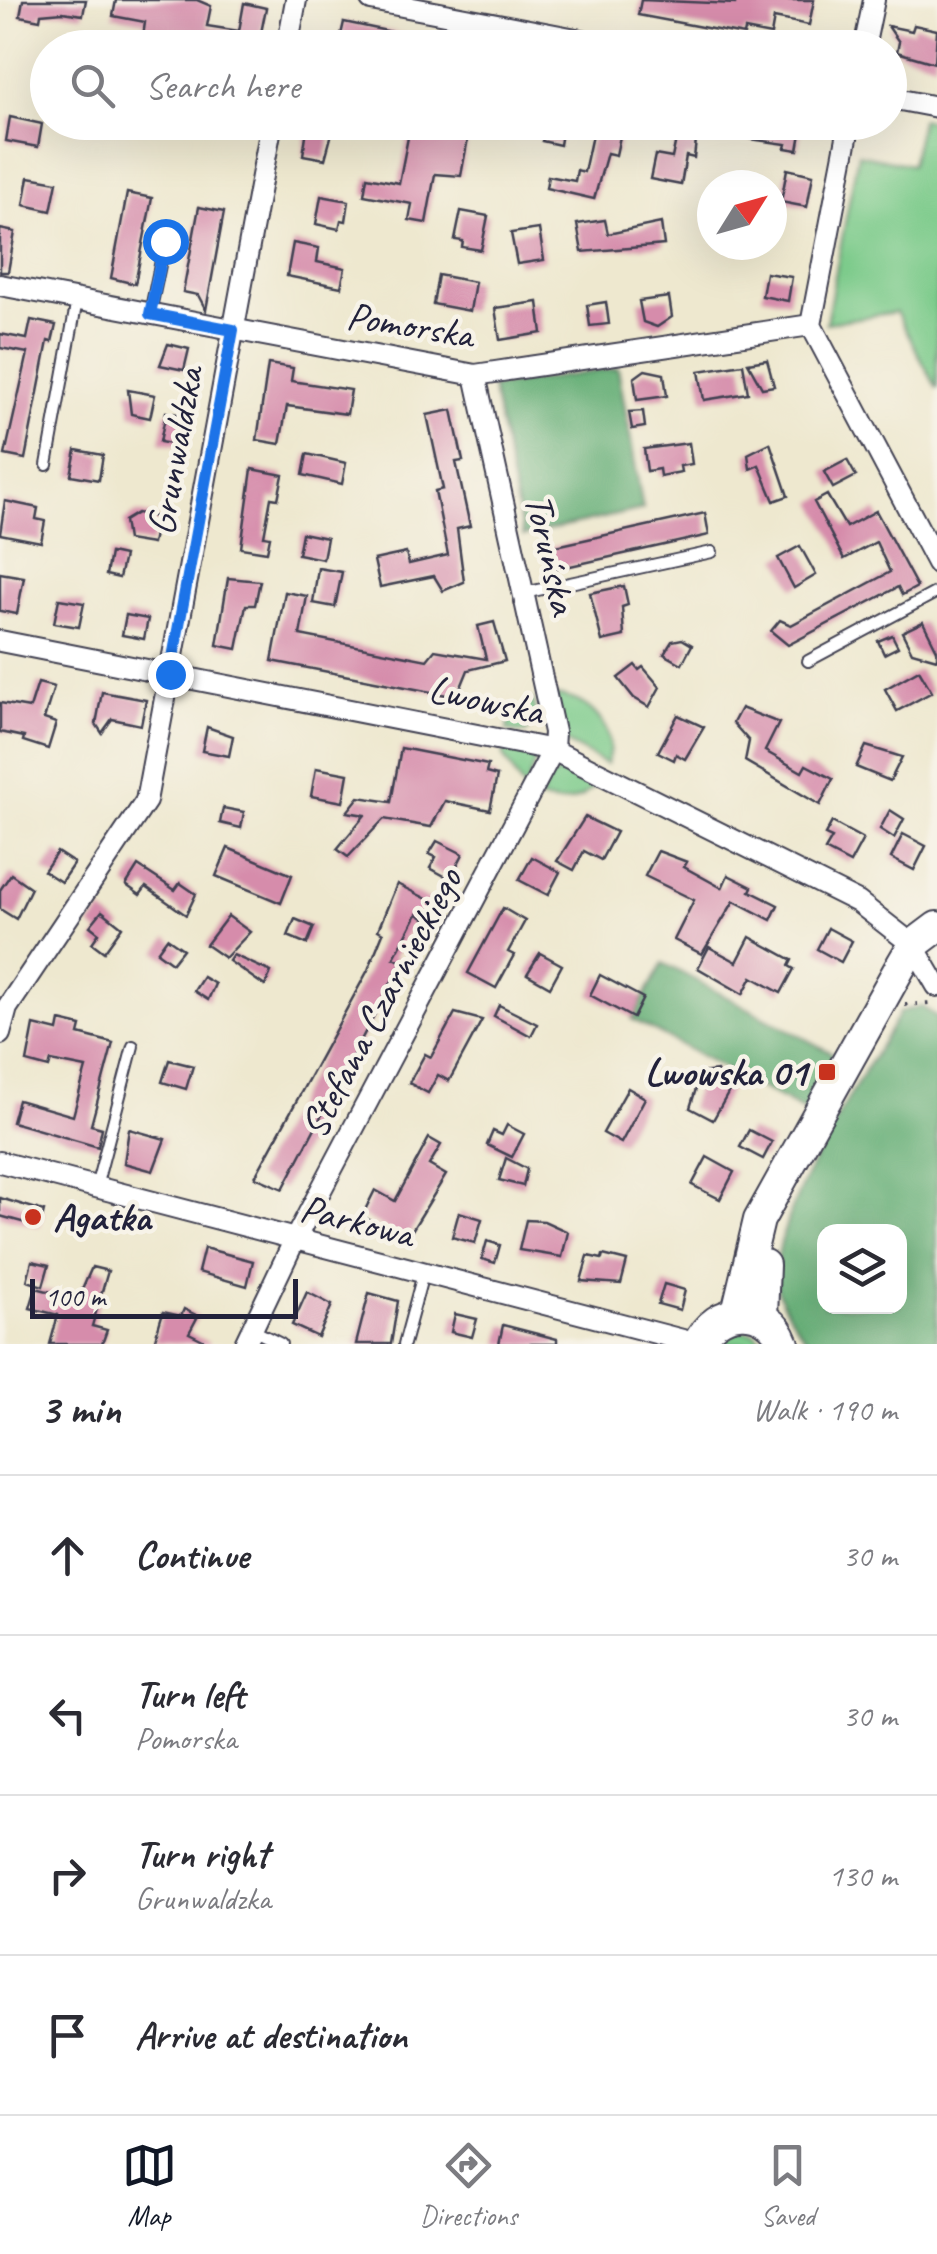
<!DOCTYPE html>
<meta charset="utf-8">
<style>
body{margin:0;font-family:Caveat,sans-serif;background:#f7f7f7;color:#2b2b33}
.controls{position:absolute;right:30px;bottom:30px;display:grid;overflow:hidden;border-radius:20px;box-shadow:0 10px 40px #0002}
.controls button{width:90px;height:90px;display:grid;place-items:center;padding:0;border:0;border-bottom:2px solid #e1e1e2;background:#fff;color:#2b2b33;font:50px sans-serif}
.compass{position:absolute;left:697px;top:170px;width:90px;height:90px;border-radius:50%;background:#fff;box-shadow:0 10px 40px #0002;rotate:53deg}
.scale{position:absolute;left:30px;bottom:25px;width:268px;box-sizing:border-box;padding-left:10px;border:5px solid #22223b;border-top:0;font-size:28px;line-height:35px;white-space:nowrap;color:#22223b;-webkit-text-stroke:8px #f7f3e8;paint-order:stroke}
.stop{position:absolute;width:30px;height:30px;margin:-22px;border:8px solid #1a73e8;border-radius:50%;background:#fff}
.stop.end{background:#1a73e8;border-color:#fff;box-shadow:0 2px 10px #0008}
.list{margin:0;padding:0;list-style:none}
h2{display:flex;justify-content:space-between;align-items:center;height:130px;margin:0;padding:0 40px;font-size:42px}
h2 small{font-size:32px;font-weight:400;color:#7c7c81}
.list li{display:grid;grid-template-columns:65px 1fr auto;gap:30px;align-items:center;box-sizing:border-box;height:160px;padding:0 40px;border-top:2px solid #e1e1e2}
.list b{display:block;font-size:38px;white-space:nowrap}
.list p{margin:0;font-size:32px;white-space:nowrap;color:#7c7c81}
.list em{font-size:32px;font-style:normal;color:#7c7c81}
.icon{flex:none;width:55px;height:55px;fill:none;stroke:currentColor;stroke-width:2;stroke-linecap:round;stroke-linejoin:round}
.map{position:relative;flex:none;width:937px;height:1344px;overflow:hidden}
.search{position:absolute;background:#fff;box-shadow:0 10px 40px #0002;left:30px;right:30px;top:30px;height:110px;display:flex;align-items:center;gap:25px;box-sizing:border-box;padding:0 35px;border-radius:55px;color:#7c7c81;font-size:38px}
.sheet{height:770px;background:#fff}
nav{display:flex;justify-content:space-around;align-items:center;box-sizing:border-box;height:140px;border-top:2px solid #e1e1e2;background:#fff;font-size:28px;color:#7c7c81}
nav a{display:grid;justify-items:center;gap:5px}
nav .on{color:#111827}
.map>svg:first-child{display:block}
.green{fill:#7dcb8b;stroke:#507663;stroke-width:2.5}
.forest{fill:#66af77;stroke:#446859;stroke-width:2.5;fill-rule:evenodd}
.building{fill:#d68cab}
.lines{fill:none;stroke-linecap:round;stroke-linejoin:round}
.lane-casing{stroke:#414051;stroke-width:14}
.street-casing{stroke:#414051;stroke-width:24}
.secondary-casing{stroke:#414051;stroke-width:34}
.path{stroke:#414051;stroke-width:4;stroke-dasharray:2.5 8;stroke-linecap:butt}
.lane{stroke:#fff;stroke-width:10}
.street{stroke:#fff;stroke-width:20}
.secondary{stroke:#fff;stroke-width:30}
.route{stroke:#1a73e8;stroke-width:12}
.poi-dot{fill:#c8321e;stroke:#f7f3e8;stroke-width:4}
.labels{text-anchor:middle;dominant-baseline:central;stroke-width:9;stroke-linejoin:round;paint-order:stroke}
.street-label{font-size:40px;fill:#22223b;stroke:#f7f3e8}
.poi-label{font-size:40px;font-weight:bold;fill:#22223b;stroke:#f7f3e8;text-anchor:end}
</style>
<div class="map">
<svg width="937" height="1344" viewBox="0 0 937 1344">
<rect width="100%" height="100%" fill="#f7f3e8"/>
<filter id="ink" filterUnits="userSpaceOnUse"><feTurbulence type="fractalNoise" baseFrequency=".01" numOctaves="2"/><feDisplacementMap in="SourceGraphic" scale="20" xChannelSelector="R" yChannelSelector="G"/><feConvolveMatrix kernelMatrix="1 2 1 2 8 2 1 2 1" color-interpolation-filters="sRGB"/></filter>
<filter id="wash" filterUnits="userSpaceOnUse"><feTurbulence type="fractalNoise" baseFrequency=".0048" numOctaves="4" result="noise"/><feDisplacementMap in="SourceGraphic" scale="40" xChannelSelector="R" yChannelSelector="G"/><feGaussianBlur stdDeviation="2.25" result="paint"/><feColorMatrix in="noise" values="0 0 0 0 0 0 0 0 0 0 0 0 0 0 0 0 0 1.4 0 .05"/><feComposite in="paint" operator="in"/></filter>
<g filter="url(#wash)">
<rect width="100%" height="100%" fill="#eee8cf"/>
<!-- green -->
<g class="green">
<path d="M 921,119 L 937,122 L 937,389 L 896,312 L 826,323 L 858,154 L 911,165 Z"/>
<path d="M 554,696 C 587,695 621,730 606,764 L 567,743 Z"/>
<path d="M 533,700 L 537,722 L 525,733 L 507,731 L 509,721 Z"/>
<path d="M 505,747 L 533,755 L 535,761 L 525,791 L 503,756 Z"/>
<path d="M 570,767 L 598,779 C 587,801 561,807 539,799 L 551,777 Z"/>
<path d="M 738,1330 L 755,1333 L 766,1344 L 717,1344 Z"/>
</g>
<!-- forest -->
<g class="forest">
<path d="M 618,368 L 643,509 L 523,536 L 492,387 Z"/>
<path d="M 663,963 L 834,1054 L 804,1111 L 632,1019 Z"/>
<path d="M 921,1006 L 937,1017 L 937,1344 L 811,1344 C 800,1332 783,1308 778,1292 C 760,1226 866,1072 900,1012 ZM 824,1232 L 900,1232 L 900,1306 L 824,1306 Z"/>
</g>
<g id="blocks">
<!-- building -->
<g class="building">
<path d="M 23,0 L 86,0 L 83,15 L 63,12 L 41,14 L 40,20 L 20,16 Z"/>
<path d="M 116,0 L 197,0 L 211,6 L 207,26 L 239,31 L 244,3 L 266,8 L 258,48 L 155,48 L 142,45 L 145,22 L 113,16 Z"/>
<path d="M 641,0 L 735,4 L 735,0 L 814,0 L 809,25 L 774,18 L 771,35 L 745,30 L 744,35 L 638,15 Z"/>
<path d="M 344,22 L 435,41 L 434,48 L 338,48 Z"/>
<path d="M 914,25 L 937,30 L 935,63 L 897,52 L 899,42 L 888,26 L 912,31 Z"/>
<path d="M 10,117 L 42,124 L 38,147 L 6,141 Z"/>
<path d="M 308,122 L 335,122 L 325,159 L 303,155 Z"/>
<path d="M 411,122 L 471,122 L 461,176 L 435,174 L 426,223 L 409,220 L 412,204 L 364,195 L 367,177 L 399,183 Z"/>
<path d="M 548,122 L 622,127 L 616,155 L 607,153 L 594,199 L 546,188 L 548,176 L 575,181 L 577,170 L 584,172 L 592,135 L 563,126 L 560,145 L 542,141 Z"/>
<path d="M 713,122 L 803,122 L 798,150 L 785,148 L 786,144 L 721,135 L 722,131 L 712,130 Z"/>
<path d="M 679,125 L 697,132 L 694,158 L 686,156 L 681,185 L 650,179 L 655,155 L 672,158 Z"/>
<path d="M 787,169 L 813,175 L 807,207 L 781,202 Z"/>
<path d="M 29,177 L 57,182 L 51,211 L 24,205 Z"/>
<path d="M 127,193 L 152,198 L 135,284 L 111,278 Z"/>
<path d="M 321,196 L 349,201 L 346,221 L 341,220 L 339,229 L 316,224 Z"/>
<path d="M 199,207 L 224,212 L 206,310 L 198,295 L 183,292 Z"/>
<path d="M 461,211 L 488,216 L 481,250 L 462,247 L 463,241 L 455,240 Z"/>
<path d="M 605,220 L 608,234 L 661,223 L 664,245 L 582,252 L 577,224 Z"/>
<path d="M 0,229 L 15,232 L 8,272 L 0,272 Z"/>
<path d="M 539,229 L 544,260 L 517,264 L 511,233 Z"/>
<path d="M 293,243 L 319,248 L 317,262 L 345,268 L 341,287 L 287,276 Z"/>
<path d="M 766,273 L 792,277 L 788,301 L 762,296 Z"/>
<path d="M 438,275 L 475,282 L 470,311 L 433,304 Z"/>
<path d="M 669,297 L 672,317 L 657,327 L 643,322 L 639,301 Z"/>
<path d="M 538,302 L 542,333 L 500,340 L 495,308 Z"/>
<path d="M 606,302 L 609,324 L 590,326 L 587,305 Z"/>
<path d="M 31,320 L 56,325 L 52,342 L 48,341 L 25,459 L 5,455 L 28,353 L 0,348 L 0,334 L 27,339 Z"/>
<path d="M 168,344 L 189,349 L 184,370 L 160,365 Z"/>
<path d="M 767,360 L 774,386 L 762,388 L 748,363 Z"/>
<path d="M 268,364 L 293,368 L 291,381 L 351,390 L 347,414 L 287,406 L 280,444 L 257,440 Z"/>
<path d="M 743,364 L 748,393 L 704,400 L 699,371 Z"/>
<path d="M 645,370 L 664,374 L 667,396 L 637,400 L 634,378 Z"/>
<path d="M 128,390 L 155,395 L 150,418 L 131,414 Z"/>
<path d="M 452,410 L 463,461 L 456,462 L 470,526 L 457,529 L 464,582 L 443,591 L 434,576 L 380,587 L 374,560 L 406,553 L 409,564 L 448,555 L 435,491 L 443,489 L 427,415 Z"/>
<path d="M 643,411 L 645,427 L 632,429 L 629,412 Z"/>
<path d="M 166,412 L 188,416 L 182,446 L 160,442 Z"/>
<path d="M 689,443 L 692,464 L 680,466 L 681,472 L 660,476 L 659,469 L 647,471 L 644,449 Z"/>
<path d="M 770,443 L 788,496 L 774,501 L 759,465 L 750,469 L 748,454 Z"/>
<path d="M 76,450 L 103,455 L 99,480 L 71,475 Z"/>
<path d="M 307,454 L 346,463 L 342,484 L 303,475 Z"/>
<path d="M 847,460 L 856,476 L 833,488 L 824,472 Z"/>
<path d="M 252,469 L 283,475 L 278,499 L 271,498 L 264,536 L 270,537 L 267,552 L 241,548 Z"/>
<path d="M 827,495 L 846,527 L 876,511 L 917,587 L 902,595 L 898,587 L 788,645 L 771,631 L 780,620 L 791,625 L 890,572 L 876,542 L 844,559 L 814,502 Z"/>
<path d="M 5,501 L 38,508 L 36,519 L 45,521 L 41,542 L 0,534 Z"/>
<path d="M 137,513 L 157,517 L 152,544 L 127,540 L 124,521 Z"/>
<path d="M 705,513 L 709,535 L 548,571 L 543,549 Z"/>
<path d="M 302,533 L 327,538 L 323,559 L 298,554 Z"/>
<path d="M 800,546 L 816,575 L 794,588 L 778,558 Z"/>
<path d="M 110,553 L 124,556 L 119,578 L 106,575 Z"/>
<path d="M 318,568 L 342,572 L 335,607 L 313,603 Z"/>
<path d="M 0,573 L 24,577 L 17,614 L 0,611 Z"/>
<path d="M 228,578 L 260,581 L 255,605 L 246,605 L 237,649 L 217,645 Z"/>
<path d="M 624,586 L 628,605 L 622,607 L 624,636 L 602,641 L 590,593 Z"/>
<path d="M 285,592 L 307,596 L 300,635 L 427,660 L 435,650 L 486,659 L 478,626 L 494,622 L 505,661 L 468,670 L 457,697 L 272,661 Z"/>
<path d="M 59,599 L 84,603 L 79,627 L 54,623 Z"/>
<path d="M 126,615 L 148,619 L 144,639 L 122,635 Z"/>
<path d="M 923,622 L 937,650 L 937,659 L 912,652 L 902,632 Z"/>
<path d="M 892,635 L 898,647 L 884,654 L 878,641 Z"/>
<path d="M 682,639 L 692,645 L 682,664 L 664,654 L 672,641 Z"/>
<path d="M 635,665 L 639,670 L 643,667 L 660,687 L 649,707 L 634,698 L 618,678 Z"/>
<path d="M 919,670 L 932,692 L 897,711 L 885,689 Z"/>
<path d="M 38,683 L 54,687 L 44,719 L 56,723 L 48,749 L 23,741 L 24,737 L 0,732 L 0,703 L 30,708 Z"/>
<path d="M 102,692 L 146,700 L 141,725 L 112,719 L 102,733 L 96,724 Z"/>
<path d="M 741,708 L 779,723 L 765,751 L 802,772 L 806,765 L 833,779 L 820,805 L 745,761 L 749,741 L 733,723 Z"/>
<path d="M 678,715 L 704,727 L 685,759 L 676,754 L 674,760 L 658,752 Z"/>
<path d="M 207,727 L 233,736 L 229,756 L 202,751 Z"/>
<path d="M 866,746 L 902,757 L 890,781 L 856,767 Z"/>
<path d="M 401,748 L 488,765 L 486,773 L 497,776 L 490,810 L 445,801 L 431,827 L 384,819 L 348,857 L 337,849 L 365,815 L 347,812 L 359,797 L 391,802 Z"/>
<path d="M 316,768 L 348,774 L 343,802 L 311,796 Z"/>
<path d="M 223,808 L 244,812 L 241,828 L 220,823 Z"/>
<path d="M 890,810 L 904,819 L 894,838 L 880,829 Z"/>
<path d="M 585,817 L 616,832 L 601,860 L 584,851 L 574,870 L 557,861 Z"/>
<path d="M 832,822 L 863,839 L 850,863 L 825,850 L 832,838 L 825,835 Z"/>
<path d="M 903,834 L 926,846 L 914,870 L 891,858 Z"/>
<path d="M 437,841 L 463,854 L 450,879 L 430,868 L 436,857 L 429,854 Z"/>
<path d="M 228,848 L 292,875 L 281,903 L 216,876 Z"/>
<path d="M 658,851 L 687,862 L 684,867 L 722,888 L 728,875 L 752,887 L 750,891 L 778,905 L 771,920 L 734,901 L 702,954 L 674,940 L 694,900 L 645,876 Z"/>
<path d="M 57,852 L 74,863 L 61,882 L 44,871 Z"/>
<path d="M 532,857 L 560,872 L 548,895 L 519,880 Z"/>
<path d="M 138,866 L 175,890 L 180,883 L 196,894 L 186,915 L 146,887 L 140,895 L 126,885 Z"/>
<path d="M 11,874 L 31,888 L 16,919 L 0,909 L 0,890 Z"/>
<path d="M 397,884 L 435,903 L 426,919 L 417,914 L 394,958 L 402,962 L 393,979 L 283,1189 L 255,1177 L 368,970 L 383,933 L 378,930 Z"/>
<path d="M 503,908 L 525,921 L 508,952 L 514,955 L 496,988 L 468,973 Z"/>
<path d="M 102,911 L 122,927 L 104,952 L 92,943 L 99,933 L 90,926 Z"/>
<path d="M 228,916 L 250,932 L 225,958 L 206,945 Z"/>
<path d="M 295,919 L 314,927 L 307,944 L 288,936 Z"/>
<path d="M 828,928 L 852,941 L 841,962 L 817,949 Z"/>
<path d="M 750,937 L 792,960 L 789,966 L 794,969 L 781,993 L 752,977 L 743,994 L 698,968 L 709,947 L 737,962 Z"/>
<path d="M 167,938 L 183,949 L 172,963 L 157,952 Z"/>
<path d="M 540,953 L 562,965 L 550,987 L 527,974 Z"/>
<path d="M 233,955 L 271,972 L 265,986 L 229,961 Z"/>
<path d="M 600,975 L 643,998 L 633,1018 L 590,995 Z"/>
<path d="M 203,977 L 215,984 L 208,1000 L 194,991 Z"/>
<path d="M 499,1005 L 537,1024 L 531,1036 L 494,1016 Z"/>
<path d="M 455,1013 L 482,1020 L 449,1081 L 438,1075 L 428,1093 L 409,1083 L 425,1054 L 431,1057 Z"/>
<path d="M 60,1021 L 81,1026 L 79,1034 L 113,1043 L 91,1125 L 102,1128 L 98,1147 L 12,1122 L 18,1100 L 73,1116 L 86,1068 L 51,1061 L 49,1068 L 27,1062 L 34,1025 L 58,1031 Z"/>
<path d="M 169,1060 L 193,1066 L 186,1089 L 162,1082 Z"/>
<path d="M 717,1071 L 721,1083 L 731,1088 L 713,1120 L 690,1108 L 701,1073 Z"/>
<path d="M 628,1088 L 645,1098 L 621,1143 L 603,1133 Z"/>
<path d="M 507,1125 L 524,1134 L 512,1157 L 487,1145 L 493,1131 L 502,1135 Z"/>
<path d="M 129,1129 L 165,1139 L 153,1171 L 124,1163 Z"/>
<path d="M 749,1130 L 772,1142 L 763,1159 L 740,1147 Z"/>
<path d="M 429,1138 L 441,1145 L 429,1165 L 446,1175 L 406,1240 L 362,1216 L 375,1190 L 395,1201 Z"/>
<path d="M 707,1157 L 734,1172 L 720,1199 L 692,1185 Z"/>
<path d="M 506,1158 L 527,1169 L 523,1186 L 499,1180 Z"/>
<path d="M 0,1198 L 44,1211 L 40,1227 L 0,1216 Z"/>
<path d="M 459,1212 L 482,1219 L 475,1243 L 452,1237 Z"/>
<path d="M 526,1220 L 544,1221 L 568,1232 L 562,1257 L 519,1250 Z"/>
<path d="M 487,1241 L 500,1245 L 495,1263 L 482,1259 Z"/>
<path d="M 204,1248 L 253,1261 L 247,1286 L 198,1272 Z"/>
<path d="M 603,1255 L 627,1261 L 621,1284 L 581,1281 L 588,1256 L 602,1259 Z"/>
<path d="M 32,1261 L 49,1265 L 43,1286 L 27,1281 Z"/>
<path d="M 92,1267 L 108,1271 L 92,1326 L 107,1330 L 102,1344 L 50,1344 L 58,1315 L 30,1308 L 36,1288 L 78,1299 Z"/>
<path d="M 664,1284 L 685,1290 L 680,1310 L 658,1304 Z"/>
<path d="M 307,1292 L 332,1305 L 318,1337 L 292,1325 Z"/>
<path d="M 369,1293 L 398,1301 L 391,1344 L 356,1344 Z"/>
<path d="M 184,1309 L 198,1316 L 189,1333 L 211,1344 L 154,1342 L 163,1312 L 181,1316 Z"/>
<path d="M 455,1314 L 477,1319 L 472,1337 L 451,1332 Z"/>
<path d="M 503,1325 L 557,1339 L 557,1344 L 499,1344 Z"/>
</g>
</g>
</g>
<g filter="url(#ink)">
<use href="#blocks" fill-opacity="0" stroke="#414051" stroke-width="2.5"/>
<g class="lines">
<!-- lane casing -->
<g class="lane-casing">
<g id="lane">
<path d="M 150,313 L 165,241"/>
<path d="M 47,465 L 77,300"/>
<path d="M 524,593 L 712,552"/>
<path d="M 808,661 L 937,592"/>
<path d="M 96,1187 L 133,1046"/>
<path d="M 253,1330 L 281,1344"/>
<path d="M 404,1344 L 423,1274"/>
</g>
</g>
<!-- street casing -->
<g class="street-casing">
<g id="street">
<path d="M 371,0 L 623,48"/>
<path d="M 287,48 L 296,0"/>
<path d="M 864,48 L 874,0"/>
<path d="M 890,98 L 937,107"/>
<path d="M 850,122 L 811,325 L 937,563"/>
<path d="M 0,285 L 475,375 L 811,325"/>
<path d="M 0,641 L 553,750 L 858,902 L 913,945 L 937,986"/>
<path d="M 0,1034 L 7,1008 L 146,801 L 272,122"/>
<path d="M 0,1162 L 698,1344"/>
<path d="M 245,1344 L 294,1241 L 553,750 L 554,732 L 475,375"/>
</g>
</g>
<!-- secondary casing -->
<g class="secondary-casing">
<g id="secondary">
<path d="M 737,1312 L 759,1220 L 903,962 L 913,945 L 937,927"/>
<path d="M 762,1317 L 764,1265"/>
<path d="M 698,1344 C 715,1305 768,1300 784,1344"/>
</g>
</g>
<!-- path -->
<g class="path">
<path d="M 641,41 L 676,48"/>
<path d="M 905,1005 L 930,1003"/>
</g>
<!-- lane -->
<use href="#lane" class="lane"/>
<!-- street -->
<use href="#street" class="street"/>
<!-- secondary -->
<use href="#secondary" class="secondary"/>
</g>
</g>
<g class="lines" filter="url(#ink)">
<!-- route -->
<path class="route" d="M 165,241 L 150,314 L 233,330 L 170,674"/>
</g>
<!-- markers -->
<g class="poi-dot">
<rect x="817" y="1062" width="20" height="20" rx="5"/>
<circle cx="33" cy="1217" r="10"/>
</g>
<g class="labels">
<!-- street labels -->
<g class="street-label">
<text transform="translate(410 325) rotate(9)">Pomorska</text>
<text transform="translate(175 451) rotate(-80)">Grunwaldzka</text>
<text transform="translate(551 554) rotate(77)">Toruńska</text>
<text transform="translate(486 700) rotate(12)">Lwowska</text>
<text transform="translate(381 1003) rotate(-62)">Stefana Czarnieckiego</text>
<text transform="translate(357 1221) rotate(14)">Parkowa</text>
</g>
<!-- poi labels -->
<g class="poi-label">
<text x="807" y="1072">Lwowska 01</text>
<text x="53" y="1217" text-anchor="start">Agatka</text>
</g>
</g>
</svg>
<div class="controls">
<button><svg class="icon" aria-label="layers" viewBox="0 0 24 24"><path d="M12 4l9 5-9 5-9-5zM3 14l9 5 9-5"/></svg></button>
</div>
<svg class="compass" viewBox="-18 -18 36 36"><path d="M0-13l5 13h-10z" fill="#e53935"/><path d="M0 13l5-13h-10z" fill="#7c7c81"/></svg>
<div class="scale">100 m</div>
<div class="stop" style="left:165px;top:241px"></div>
<div class="stop end" style="left:170px;top:674px"></div>
<div class="search"><svg class="icon" aria-label="search" viewBox="0 0 24 24"><circle cx="10" cy="10" r="6"/><path d="M15 15l6 6"/></svg>Search here</div>
</div>
<section class="sheet">
<h2>3 min<small>Walk · 190 m</small></h2>
<ul class="list">
<li><svg class="icon" aria-label="ahead" viewBox="0 0 24 24"><path d="M12 20V5M6 11l6-6 6 6"/></svg><div><b>Continue</b></div><em>30 m</em></li>
<li><svg class="icon" aria-label="left" viewBox="0 0 24 24"><path d="M17 20v-9H6M10 6l-5 5 5 5"/></svg><div><b>Turn left</b><p>Pomorska</p></div><em>30 m</em></li>
<li><svg class="icon" aria-label="right" viewBox="0 0 24 24"><path d="M7 20v-9h11M14 6l5 5-5 5"/></svg><div><b>Turn right</b><p>Grunwaldzka</p></div><em>130 m</em></li>
<li><svg class="icon" aria-label="arrive" viewBox="0 0 24 24"><path d="M6 21V4h12l-3 4 3 4H6"/></svg><div><b>Arrive at destination</b></div></li>
</ul>
</section>
<nav>
<a class="on"><svg class="icon" aria-label="map" viewBox="0 0 24 24"><path d="M3 6l6-2 6 2 6-2v14l-6 2-6-2-6 2zM9 4v14M15 6v14"/></svg>Map</a>
<a><svg class="icon" aria-label="directions" viewBox="0 0 24 24"><path d="M12 3l9 9-9 9-9-9zM9 14v-3h6M13 9l2 2-2 2"/></svg>Directions</a>
<a><svg class="icon" aria-label="saved" viewBox="0 0 24 24"><path d="M7 4h10v16l-5-4-5 4z"/></svg>Saved</a>
</nav>
